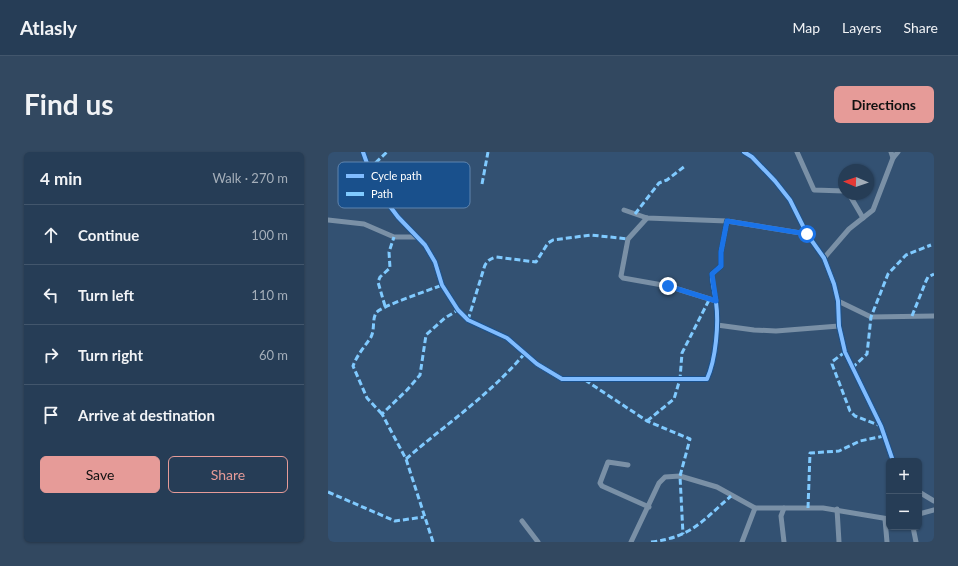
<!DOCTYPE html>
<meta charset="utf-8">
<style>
body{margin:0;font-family:Lato,sans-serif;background:#324860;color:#f1f3f6}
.controls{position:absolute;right:12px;bottom:12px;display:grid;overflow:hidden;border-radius:6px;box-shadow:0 1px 3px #0004}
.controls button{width:36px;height:36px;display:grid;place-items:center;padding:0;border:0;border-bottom:1px solid #42566c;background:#263d56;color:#f1f3f6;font:20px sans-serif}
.compass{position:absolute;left:510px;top:12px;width:36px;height:36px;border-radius:50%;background:#263d56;box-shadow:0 1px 3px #0004;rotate:272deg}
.stop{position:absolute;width:12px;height:12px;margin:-9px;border:3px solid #1a73e8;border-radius:50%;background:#fff}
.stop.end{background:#1a73e8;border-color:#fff;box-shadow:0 1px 4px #0008}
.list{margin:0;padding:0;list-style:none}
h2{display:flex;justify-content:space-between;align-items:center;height:52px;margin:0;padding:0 16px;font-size:17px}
h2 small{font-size:13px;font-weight:400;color:#a4aeb9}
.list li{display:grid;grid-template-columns:26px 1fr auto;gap:12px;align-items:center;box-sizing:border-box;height:60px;padding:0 16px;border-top:1px solid #42566c}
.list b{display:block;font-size:15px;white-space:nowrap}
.list em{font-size:13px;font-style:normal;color:#a4aeb9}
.actions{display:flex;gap:8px;padding:12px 16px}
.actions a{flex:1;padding:9px 0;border:1px solid #e69b98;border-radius:6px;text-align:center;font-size:14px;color:#e69b98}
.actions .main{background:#e69b98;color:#111}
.icon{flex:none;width:22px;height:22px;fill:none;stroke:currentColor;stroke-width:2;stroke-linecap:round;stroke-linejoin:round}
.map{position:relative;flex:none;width:606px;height:390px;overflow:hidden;border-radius:6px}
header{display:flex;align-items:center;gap:24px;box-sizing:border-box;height:56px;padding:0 20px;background:#263d56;border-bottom:1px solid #42566c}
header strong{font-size:19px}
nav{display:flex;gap:22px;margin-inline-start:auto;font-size:14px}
.intro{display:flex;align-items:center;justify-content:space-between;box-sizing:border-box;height:96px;padding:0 24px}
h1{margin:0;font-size:28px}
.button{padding:10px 18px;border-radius:6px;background:#e69b98;color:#111;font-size:14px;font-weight:700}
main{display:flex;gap:24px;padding:0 24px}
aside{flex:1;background:#263d56;border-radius:6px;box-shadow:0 1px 3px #0004}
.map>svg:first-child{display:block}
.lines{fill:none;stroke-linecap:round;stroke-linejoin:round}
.street{stroke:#7a90a6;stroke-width:5}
.quiet{stroke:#80caff;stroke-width:3;stroke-dasharray:6 3;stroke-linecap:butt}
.cycleway-casing{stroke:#19508c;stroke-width:6}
.cycleway{stroke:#80bcff;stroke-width:4}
.route{stroke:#1a73e8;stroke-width:5}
.key{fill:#19508c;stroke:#5e84ae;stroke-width:1}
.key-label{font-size:11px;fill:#fff}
</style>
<header>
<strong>Atlasly</strong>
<nav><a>Map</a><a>Layers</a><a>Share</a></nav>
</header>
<div class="intro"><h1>Find us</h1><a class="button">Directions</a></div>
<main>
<aside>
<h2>4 min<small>Walk · 270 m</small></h2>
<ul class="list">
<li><svg class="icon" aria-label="ahead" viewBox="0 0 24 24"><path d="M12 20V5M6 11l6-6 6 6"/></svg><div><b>Continue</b></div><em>100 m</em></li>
<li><svg class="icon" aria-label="left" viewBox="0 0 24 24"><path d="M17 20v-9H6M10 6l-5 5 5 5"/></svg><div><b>Turn left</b></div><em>110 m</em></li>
<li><svg class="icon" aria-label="right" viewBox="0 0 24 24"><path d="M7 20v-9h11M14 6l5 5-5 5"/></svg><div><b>Turn right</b></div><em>60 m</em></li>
<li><svg class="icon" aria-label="arrive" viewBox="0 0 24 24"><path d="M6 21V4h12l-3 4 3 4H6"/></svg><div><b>Arrive at destination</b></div></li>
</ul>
<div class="actions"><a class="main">Save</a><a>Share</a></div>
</aside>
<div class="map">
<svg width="606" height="390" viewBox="0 0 606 390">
<rect width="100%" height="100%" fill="#335172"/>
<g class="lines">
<!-- street -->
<g class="street">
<path d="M 35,0 L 41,17 L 58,49 L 70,65 L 97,93 L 107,110 L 114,133 L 130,158 L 140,168 L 179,186 L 209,212 L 234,227 L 379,227 C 388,207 391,171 388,150 C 387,141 384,132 384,122 L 393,114 L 393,100 L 399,69"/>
<path d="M 416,0 L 424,5 L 447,29 L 462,48 L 479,82 L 496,106 L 506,132 L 510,149 L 511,174 L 517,200 L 553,274 L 565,309"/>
<path d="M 469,0 L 486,38 L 516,39"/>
<path d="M 563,0 L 565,6"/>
<path d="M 521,42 L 535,66"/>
<path d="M 296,58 L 319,66 L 399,69 L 479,82"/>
<path d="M 319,66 L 300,87 L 293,124 L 295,126 L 340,134 L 388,149"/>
<path d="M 0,68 L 36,72 L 66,85 L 88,85"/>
<path d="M 496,106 L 521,77 L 545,58 L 565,6 L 570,0"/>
<path d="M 510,149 L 543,165 L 606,164"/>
<path d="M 389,173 L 426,178 L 448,179 L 511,174"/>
<path d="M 300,313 L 280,310 L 272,331 L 274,334 L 321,355"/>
<path d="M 591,340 L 606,349"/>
<path d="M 509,357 L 511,390"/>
<path d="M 591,362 L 606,358"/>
<path d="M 557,367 L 559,390"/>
<path d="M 194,369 L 210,390"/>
<path d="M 585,375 L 588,390"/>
<path d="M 303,390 L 331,331 L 337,325 L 352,324 L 389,335 L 427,356 L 495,356 L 561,367"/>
<path d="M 414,390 L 427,356"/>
<path d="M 456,390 L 453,364 L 456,356"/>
</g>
<!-- quiet -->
<g class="quiet">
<path d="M 41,17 L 59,0"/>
<path d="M 154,32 L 160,0"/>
<path d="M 307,62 L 331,31 L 339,28 L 357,14"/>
<path d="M 57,154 L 50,130 L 52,125 L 62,116 L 61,100 L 66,85"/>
<path d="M 584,164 L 598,129 L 600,125 L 606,122"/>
<path d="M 140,168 L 156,116 C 158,109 162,107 168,105 L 208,110 L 220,91 L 225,88 L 263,83 L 300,87"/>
<path d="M 517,200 L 505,209 L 504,212 L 522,259 L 527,264 L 553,274"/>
<path d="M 524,216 L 539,202 L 543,165 L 560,122 L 578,103 L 603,93"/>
<path d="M 257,228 L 319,269 L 362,287 L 352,324 L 355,382"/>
<path d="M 54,262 L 39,246 L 25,214 C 29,203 37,194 43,185 C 47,177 44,168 48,161 C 53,154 102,138 114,133"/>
<path d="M 319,269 L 346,247 L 352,227 L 354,201 L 382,146"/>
<path d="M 78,307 C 118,272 163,242 197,201"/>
<path d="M 0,340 L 67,369 L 96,365"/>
<path d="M 480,356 L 482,301 L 511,299 L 532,289 L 556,284"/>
<path d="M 105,390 L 78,307 L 54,262 L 79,238 L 92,223 L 98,183 L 117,166 L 130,158"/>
<path d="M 323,390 C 364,385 374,369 403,344"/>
</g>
<!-- cycleway casing -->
<g class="cycleway-casing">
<g id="cycleway">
<path d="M 35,0 L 41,17 L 58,49 L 70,65 L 97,93 L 107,110 L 114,133 L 130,158 L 140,168 L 179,186 L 209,212 L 234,227 L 379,227 C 388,207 391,171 388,150 C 387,141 384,132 384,122 L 393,114 L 393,100 L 399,69"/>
<path d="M 416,0 L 424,5 L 447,29 L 462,48 L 479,82 L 496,106 L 506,132 L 510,149 L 511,174 L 517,200 L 553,274 L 565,309"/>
</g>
</g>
<!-- cycleway -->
<use href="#cycleway" class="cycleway"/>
</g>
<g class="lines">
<!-- route -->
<path class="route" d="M 340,134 L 388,149 L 384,122 L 393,114 L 393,100 L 399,69 L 479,82"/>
</g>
<!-- legend -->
<rect x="10" y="10" width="132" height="46" rx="6" class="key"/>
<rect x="18" y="22" width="18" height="4" fill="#80bcff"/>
<rect x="18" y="40" width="18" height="4" fill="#80caff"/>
<g class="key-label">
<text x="43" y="28">Cycle path</text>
<text x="43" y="46">Path</text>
</g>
</svg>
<div class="controls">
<button>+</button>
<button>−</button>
</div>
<svg class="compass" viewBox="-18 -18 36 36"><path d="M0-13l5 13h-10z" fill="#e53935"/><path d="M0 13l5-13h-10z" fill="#a4aeb9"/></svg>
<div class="stop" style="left:479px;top:82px"></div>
<div class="stop end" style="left:340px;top:134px"></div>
</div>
</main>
